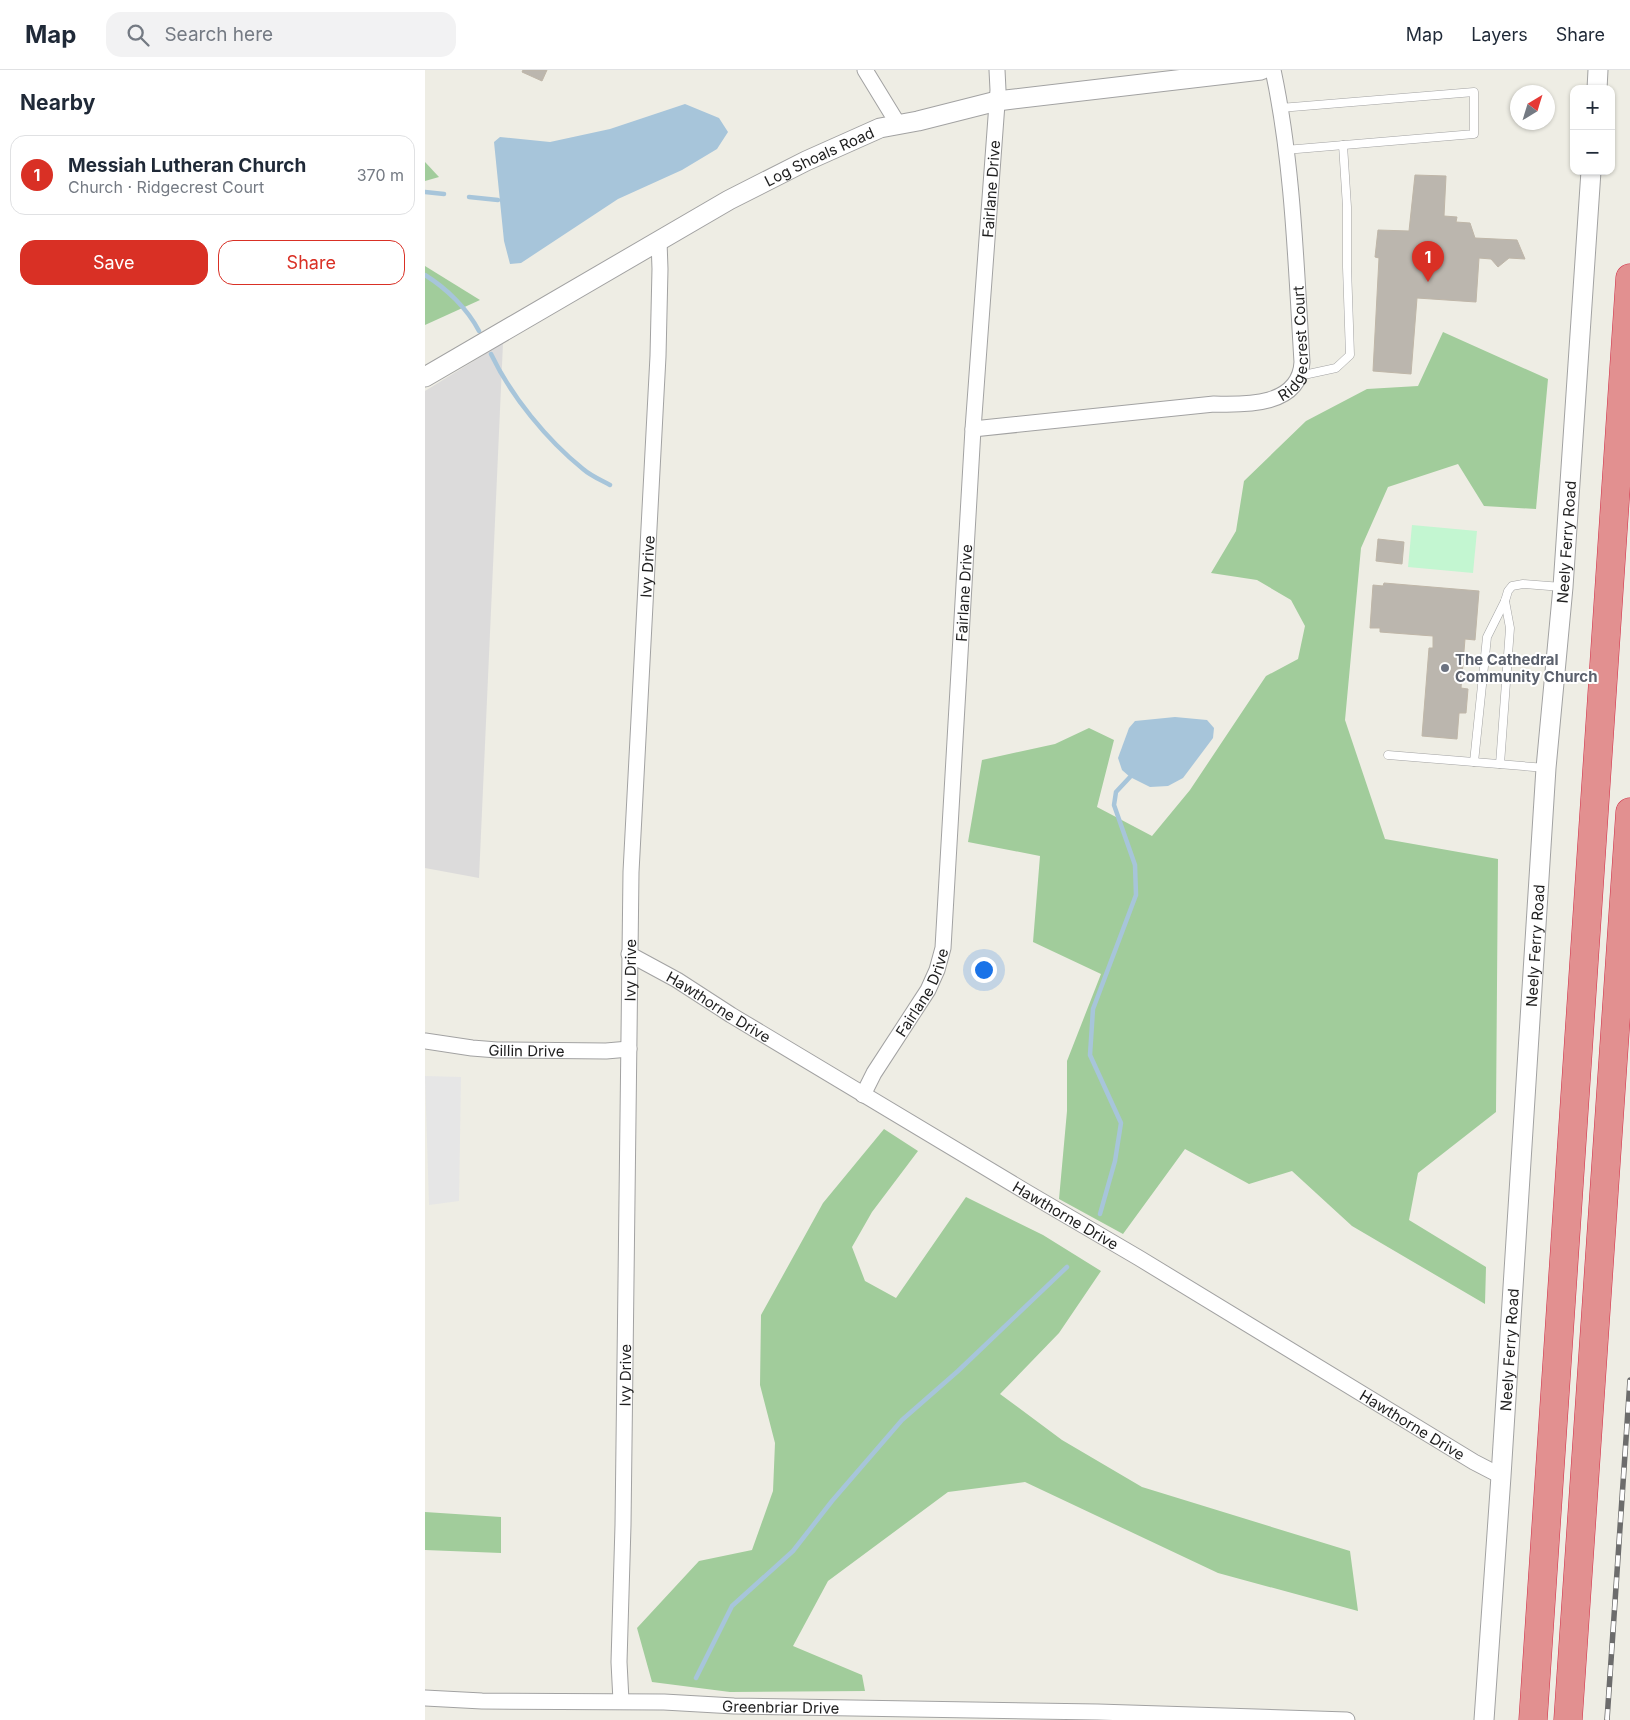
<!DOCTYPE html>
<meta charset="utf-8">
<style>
body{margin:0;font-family:Inter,sans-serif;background:#f2f2f3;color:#1f2937}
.controls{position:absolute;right:15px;top:15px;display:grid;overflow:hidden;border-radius:10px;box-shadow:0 1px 4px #0004}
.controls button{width:45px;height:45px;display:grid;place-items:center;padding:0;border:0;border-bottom:1px solid #e0e1e3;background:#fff;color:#1f2937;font:25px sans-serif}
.compass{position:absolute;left:1085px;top:15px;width:45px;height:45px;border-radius:50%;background:#fff;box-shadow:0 1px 4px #0004;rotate:38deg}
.you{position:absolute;left:558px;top:899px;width:18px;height:18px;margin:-12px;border:4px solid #fff;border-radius:50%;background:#1a73e8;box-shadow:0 0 0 8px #1a73e833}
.badge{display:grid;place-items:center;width:32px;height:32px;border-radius:50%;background:#d93025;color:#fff;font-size:16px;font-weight:700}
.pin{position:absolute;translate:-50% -41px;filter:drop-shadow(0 1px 2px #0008)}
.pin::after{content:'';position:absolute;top:26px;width:18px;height:15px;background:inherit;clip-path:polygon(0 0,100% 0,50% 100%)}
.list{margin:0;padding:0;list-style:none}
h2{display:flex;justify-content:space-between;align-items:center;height:65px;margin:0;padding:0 20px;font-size:21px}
h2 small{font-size:16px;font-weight:400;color:#747a83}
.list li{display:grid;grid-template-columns:32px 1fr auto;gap:15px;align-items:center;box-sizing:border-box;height:80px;margin:0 10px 10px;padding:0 10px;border:1px solid #e0e1e3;border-radius:15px}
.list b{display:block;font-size:19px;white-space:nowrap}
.list p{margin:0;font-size:16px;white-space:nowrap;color:#747a83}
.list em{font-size:16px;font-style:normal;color:#747a83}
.actions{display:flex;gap:10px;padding:15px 20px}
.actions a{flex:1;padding:11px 0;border:1px solid #d93025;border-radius:15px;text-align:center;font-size:18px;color:#d93025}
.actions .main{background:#d93025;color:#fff}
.icon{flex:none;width:28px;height:28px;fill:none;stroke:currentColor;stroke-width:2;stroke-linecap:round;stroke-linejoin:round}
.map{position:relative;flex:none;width:1205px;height:1650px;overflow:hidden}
header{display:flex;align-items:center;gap:30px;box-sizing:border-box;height:70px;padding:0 25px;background:#fff;border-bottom:1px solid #e0e1e3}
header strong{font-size:24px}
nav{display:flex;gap:28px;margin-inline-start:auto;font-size:18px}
.search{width:350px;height:45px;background:#f2f2f3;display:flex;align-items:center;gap:12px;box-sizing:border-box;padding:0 18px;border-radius:15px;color:#747a83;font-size:19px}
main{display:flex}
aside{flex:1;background:#fff}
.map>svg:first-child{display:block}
.residential{fill:#dcdbdb}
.forest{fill:#a1cc9b}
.park{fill:#c3f6d1}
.parking{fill:#e6e6e6}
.water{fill:#a7c5da}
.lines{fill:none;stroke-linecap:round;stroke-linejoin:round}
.stream{stroke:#a7c5da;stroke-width:4.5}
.building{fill:#bbb6ae;stroke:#bfb6a8}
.service-casing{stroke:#a2a2a2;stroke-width:9}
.minor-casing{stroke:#a2a2a2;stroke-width:17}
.tertiary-casing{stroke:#a2a2a2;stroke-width:21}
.motorway-casing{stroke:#d12d47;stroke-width:29}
.service{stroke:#fff;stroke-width:8}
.minor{stroke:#fff;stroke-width:15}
.tertiary{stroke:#fff;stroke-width:19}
.motorway{stroke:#e29090;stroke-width:28}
.rail-casing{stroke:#6c6c6c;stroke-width:5.5}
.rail{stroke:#fff;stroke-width:4;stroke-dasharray:11;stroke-linecap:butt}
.worship-dot{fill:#6b7280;stroke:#fff;stroke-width:2}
.labels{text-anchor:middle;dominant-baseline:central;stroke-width:4;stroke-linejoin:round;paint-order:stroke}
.street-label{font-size:15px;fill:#1e1e1e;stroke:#fff}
.worship-label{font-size:15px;font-weight:bold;fill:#5b616d;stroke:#fff;text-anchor:start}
</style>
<header>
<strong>Map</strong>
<div class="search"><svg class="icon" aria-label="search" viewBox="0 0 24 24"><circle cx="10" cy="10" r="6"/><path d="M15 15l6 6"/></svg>Search here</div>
<nav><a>Map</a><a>Layers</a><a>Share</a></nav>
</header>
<main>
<aside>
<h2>Nearby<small></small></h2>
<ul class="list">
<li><span class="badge">1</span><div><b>Messiah Lutheran Church</b><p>Church · Ridgecrest Court</p></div><em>370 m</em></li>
</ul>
<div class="actions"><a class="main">Save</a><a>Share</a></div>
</aside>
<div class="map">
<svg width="1205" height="1650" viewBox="0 0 1205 1650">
<rect width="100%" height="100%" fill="#eeede4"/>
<!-- residential -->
<path class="residential" d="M 78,273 L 54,808 L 0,798 L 0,321 Z"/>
<!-- forest -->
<g class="forest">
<path d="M 0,92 L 14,107 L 0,111 Z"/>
<path d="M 0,196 L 55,230 L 0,255 Z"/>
<path d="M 1018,262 L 1123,309 L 1111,439 L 1059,436 L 1033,394 L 963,417 L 936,478 L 920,650 L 960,769 L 1073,789 L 1071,1042 L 993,1103 L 984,1150 L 1061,1197 L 1060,1234 L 927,1156 L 867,1101 L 824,1114 L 760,1079 L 698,1164 L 634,1129 L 642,1041 L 642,991 L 676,904 L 608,872 L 615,786 L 543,772 L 557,690 L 630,674 L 664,658 L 689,670 L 672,737 L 727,766 L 765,720 L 841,606 L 873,589 L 880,556 L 866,530 L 832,510 L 786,503 L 811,461 L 819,411 L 881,351 L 942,319 L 993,316 Z"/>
<path d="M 459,1059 L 493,1081 L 447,1142 L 427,1177 L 440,1211 L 471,1228 L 541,1127 L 618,1165 L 676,1201 L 634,1263 L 575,1324 L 637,1370 L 717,1417 L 925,1481 L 933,1541 L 793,1503 L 600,1412 L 523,1422 L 403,1511 L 368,1576 L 437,1605 L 440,1621 L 305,1622 L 227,1612 L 212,1558 L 274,1491 L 327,1480 L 348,1421 L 350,1373 L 335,1315 L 336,1245 L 398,1133 Z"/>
<path d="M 0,1442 L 76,1447 L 76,1483 L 0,1480 Z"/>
</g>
<!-- park -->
<path class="park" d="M 987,455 L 1052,461 L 1048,503 L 983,497 Z"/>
<!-- parking -->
<path class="parking" d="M 0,1006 L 36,1007 L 34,1131 L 4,1135 Z"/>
<!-- water -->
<g class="water">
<path d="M 260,34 L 294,48 L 303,62 L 292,79 L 257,100 L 193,129 L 96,193 L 85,194 L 79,171 L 69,72 L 75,67 L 125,72 L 185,59 Z"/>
<path d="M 750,647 L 782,650 L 789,658 L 788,668 L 758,708 L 743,716 L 725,717 L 705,707 L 697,700 L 693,688 L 704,658 L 710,651 Z"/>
</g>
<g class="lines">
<!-- stream -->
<g class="stream">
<path d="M 0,122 L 19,124"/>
<path d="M 44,127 L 73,130"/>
<path d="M 0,205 C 21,218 42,238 54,261"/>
<path d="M 66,284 C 86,326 122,370 158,399 C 166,406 176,410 185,415"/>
<path d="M 675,1144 L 690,1091 L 696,1053 L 665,985 L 668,939 L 711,825 L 710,795 L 689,735 L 691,722 L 705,707"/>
<path d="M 271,1608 L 307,1536 L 368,1481 L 407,1431 L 477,1350 L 533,1301 L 642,1197"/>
</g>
</g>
<!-- building -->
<g class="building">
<path d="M 98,0 L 122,0 L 117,11 L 97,2 Z"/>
<path d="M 990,105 L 1021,106 L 1019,146 L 1032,147 L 1031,152 L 1045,153 L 1050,168 L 1092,170 L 1100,189 L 1084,188 L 1073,197 L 1066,189 L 1054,188 L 1051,232 L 992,228 L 986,304 L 948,301 L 954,188 L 950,187 L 953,160 L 984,161 Z"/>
<path d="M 953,469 L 979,472 L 977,494 L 951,491 Z"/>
<path d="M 959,513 L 1054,521 L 1050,570 L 1040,569 L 1036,618 L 1043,619 L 1041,643 L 1034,643 L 1032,669 L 997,666 L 1004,578 L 1008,578 L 1008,566 L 955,562 L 955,558 L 945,558 L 948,515 L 958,516 Z"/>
</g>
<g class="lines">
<!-- service casing -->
<g class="service-casing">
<g id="service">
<path d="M 855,38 L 1049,22 L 1049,64 L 860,80"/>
<path d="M 874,306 L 911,298 L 925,285 L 922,197 L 922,137 L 918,75"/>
<path d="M 963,685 L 1121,698"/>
<path d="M 1049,692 L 1062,567 L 1080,531 L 1083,521 L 1087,516 L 1098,514 L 1137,517"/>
<path d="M 1075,694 L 1085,558 L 1080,531"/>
</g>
</g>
<!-- minor casing -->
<g class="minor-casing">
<g id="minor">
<path d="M 440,0 L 473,54"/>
<path id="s1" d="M 548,359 L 789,334 C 821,335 875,336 877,292 C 871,196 868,93 848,0"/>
<path id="s2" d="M 204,884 L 252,910 L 306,945 L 603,1123 L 714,1188 L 1049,1392 L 1076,1406"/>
<path id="s3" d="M 0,971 L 47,978 L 72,980 L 181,981 L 204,979"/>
<path id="s4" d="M 438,1025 L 449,1003 L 503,920 L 512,900 L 518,878 L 548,359 L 573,20 L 572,0"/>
<path id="s5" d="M 0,1628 L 57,1631 L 239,1632 L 309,1636 L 673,1642 L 922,1650"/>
<path id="s6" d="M 196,1631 L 194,1592 L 198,1455 L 206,802 L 233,286 L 235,199 L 234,171"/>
</g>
</g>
<!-- tertiary casing -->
<g class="tertiary-casing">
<g id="tertiary">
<path d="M 1172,19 L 1173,0"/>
<path id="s7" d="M 0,307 L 304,130 L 381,91 L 455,58 L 493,51 L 572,31 L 836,0"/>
<path id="s8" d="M 1059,1650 L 1076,1406 L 1121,698 L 1138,517 L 1166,101"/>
</g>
</g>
<!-- motorway casing -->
<g class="motorway-casing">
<g id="motorway">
<path d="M 1108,1650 L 1205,208"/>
<path d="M 1143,1650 L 1205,742"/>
</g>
</g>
<!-- service -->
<use href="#service" class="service"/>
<!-- minor -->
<use href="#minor" class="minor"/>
<!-- tertiary -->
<use href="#tertiary" class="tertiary"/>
<!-- motorway -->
<use href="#motorway" class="motorway"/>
<!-- rail casing -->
<g class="rail-casing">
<path id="rail" d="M 1182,1650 L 1205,1310"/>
</g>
<!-- rail -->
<use href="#rail" class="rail"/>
</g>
<!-- markers -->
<circle class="worship-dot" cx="1020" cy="598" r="5"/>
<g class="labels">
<!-- street labels -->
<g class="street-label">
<text stroke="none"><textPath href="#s7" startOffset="452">Log Shoals Road</textPath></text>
<text stroke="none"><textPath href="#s4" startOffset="929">Fairlane Drive</textPath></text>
<text stroke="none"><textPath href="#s1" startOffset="368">Ridgecrest Court</textPath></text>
<text stroke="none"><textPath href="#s8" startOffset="1181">Neely Ferry Road</textPath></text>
<text stroke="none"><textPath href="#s6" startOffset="1135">Ivy Drive</textPath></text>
<text stroke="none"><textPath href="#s4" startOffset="524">Fairlane Drive</textPath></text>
<text stroke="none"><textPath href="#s8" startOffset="776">Neely Ferry Road</textPath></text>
<text stroke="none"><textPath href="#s6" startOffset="731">Ivy Drive</textPath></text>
<text stroke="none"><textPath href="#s4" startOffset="119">Fairlane Drive</textPath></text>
<text stroke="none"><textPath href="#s2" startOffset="104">Hawthorne Drive</textPath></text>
<text stroke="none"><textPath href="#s3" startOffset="102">Gillin Drive</textPath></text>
<text stroke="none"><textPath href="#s2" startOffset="509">Hawthorne Drive</textPath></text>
<text stroke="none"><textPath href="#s8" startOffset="371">Neely Ferry Road</textPath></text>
<text stroke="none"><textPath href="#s6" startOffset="326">Ivy Drive</textPath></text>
<text stroke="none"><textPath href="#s2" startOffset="914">Hawthorne Drive</textPath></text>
<text stroke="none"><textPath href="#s5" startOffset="356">Greenbriar Drive</textPath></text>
</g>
<!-- worship labels -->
<g class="worship-label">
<text x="1030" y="589">The Cathedral<tspan x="1030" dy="17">Community Church</tspan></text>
</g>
</g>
</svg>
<div class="controls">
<button>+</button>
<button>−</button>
</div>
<svg class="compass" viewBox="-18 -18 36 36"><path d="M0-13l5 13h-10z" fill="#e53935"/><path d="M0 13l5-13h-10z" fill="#747a83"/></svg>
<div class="you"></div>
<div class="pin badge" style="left:1003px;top:212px">1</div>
</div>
</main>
